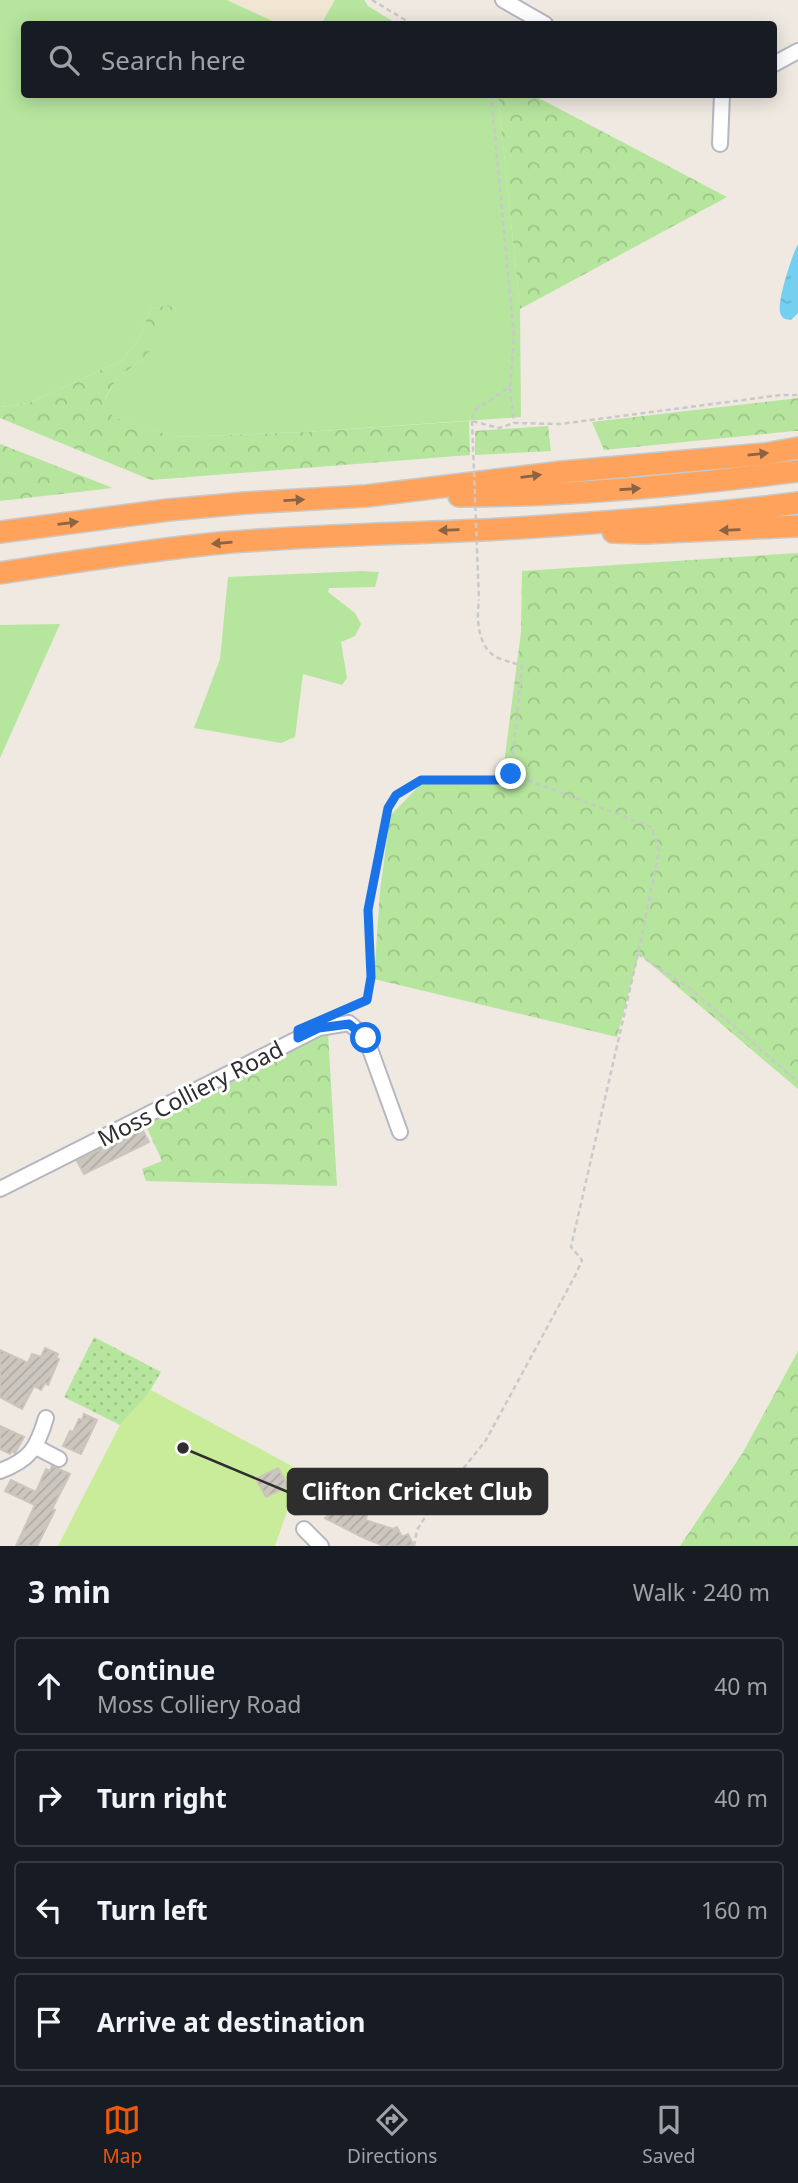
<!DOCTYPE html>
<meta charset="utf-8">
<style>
body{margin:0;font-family:"Noto Sans",sans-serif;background:#242831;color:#f1f3f6}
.stop{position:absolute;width:21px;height:21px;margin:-16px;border:5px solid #1a73e8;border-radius:50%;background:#fff}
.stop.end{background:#1a73e8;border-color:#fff;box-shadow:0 2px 7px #0008}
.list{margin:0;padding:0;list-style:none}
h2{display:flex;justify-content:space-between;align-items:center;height:91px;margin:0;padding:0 28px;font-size:30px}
h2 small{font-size:23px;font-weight:400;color:#9ea1a6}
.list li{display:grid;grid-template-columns:46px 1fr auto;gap:21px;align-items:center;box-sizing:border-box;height:98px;margin:0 14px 14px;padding:0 14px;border:2px solid #363941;border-radius:7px}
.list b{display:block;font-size:26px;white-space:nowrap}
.list p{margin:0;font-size:23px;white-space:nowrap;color:#9ea1a6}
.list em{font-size:23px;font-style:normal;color:#9ea1a6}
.icon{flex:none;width:38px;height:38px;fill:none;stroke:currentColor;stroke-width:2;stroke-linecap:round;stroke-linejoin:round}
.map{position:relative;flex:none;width:798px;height:1546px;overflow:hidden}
.search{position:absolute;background:#171b24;box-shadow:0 4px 18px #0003;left:21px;right:21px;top:21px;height:77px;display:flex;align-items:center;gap:18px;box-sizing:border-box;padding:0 24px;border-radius:7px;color:#9ea1a6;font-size:26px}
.sheet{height:539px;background:#171b24}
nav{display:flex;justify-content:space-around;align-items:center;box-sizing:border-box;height:98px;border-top:2px solid #363941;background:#171b24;font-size:19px;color:#9ea1a6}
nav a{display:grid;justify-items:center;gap:4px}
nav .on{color:#ea580c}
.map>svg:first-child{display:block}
.education{fill:#f0e6d1}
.grass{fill:#b6e59e}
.forest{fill:url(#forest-crowns)}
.park{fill:url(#park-dots)}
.pitch{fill:#c9ec9a}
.water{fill:url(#water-ripples)}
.building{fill:url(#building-hatch);stroke:#cbc5ba;stroke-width:2}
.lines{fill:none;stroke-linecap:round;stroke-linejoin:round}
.minor-casing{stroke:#b4b7c1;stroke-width:18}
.highway-casing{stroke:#c9c9c9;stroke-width:24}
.path{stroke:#c9c9c9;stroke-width:2.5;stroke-dasharray:5 3.5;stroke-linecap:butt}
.minor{stroke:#fff;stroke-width:14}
.highway{stroke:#ffa35c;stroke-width:21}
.path-bridge{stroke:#c9c9c9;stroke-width:2.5;stroke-dasharray:5 3.5;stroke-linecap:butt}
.oneway{fill:#8c6343}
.route{stroke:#1a73e8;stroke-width:9}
.labels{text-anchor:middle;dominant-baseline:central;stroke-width:6;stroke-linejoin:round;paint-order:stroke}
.street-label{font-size:23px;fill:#2e2e2e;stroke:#fff}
.leader{fill:none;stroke:#2e2e2e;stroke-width:2.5}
.callout-dot{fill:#2e2e2e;stroke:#fff;stroke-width:2.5}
.callout{fill:#2e2e2e;stroke:#2e2e2e;stroke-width:2.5}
.callout-label{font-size:24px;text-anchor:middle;font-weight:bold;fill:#fff}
</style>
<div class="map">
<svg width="798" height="1546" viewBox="0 0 798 1546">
<defs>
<pattern id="forest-crowns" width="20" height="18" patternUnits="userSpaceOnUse" patternTransform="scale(1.75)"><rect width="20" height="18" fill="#b6e59e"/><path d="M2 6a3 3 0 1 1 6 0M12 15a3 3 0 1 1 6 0" fill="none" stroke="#9dc588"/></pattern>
<pattern id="park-dots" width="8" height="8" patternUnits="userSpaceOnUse" patternTransform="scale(1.75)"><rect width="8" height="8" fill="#b6e59e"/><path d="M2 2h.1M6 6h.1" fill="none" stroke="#9dc588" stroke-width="1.8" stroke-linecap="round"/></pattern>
<pattern id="water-ripples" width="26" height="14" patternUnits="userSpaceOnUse" patternTransform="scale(1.75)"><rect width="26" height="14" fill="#75cff0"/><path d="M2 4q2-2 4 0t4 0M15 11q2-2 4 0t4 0" fill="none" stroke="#66b2ce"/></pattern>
<pattern id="building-hatch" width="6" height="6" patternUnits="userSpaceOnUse" patternTransform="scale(1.75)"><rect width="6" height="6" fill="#cbc7bf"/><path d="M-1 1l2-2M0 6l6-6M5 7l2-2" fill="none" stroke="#afaba4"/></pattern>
</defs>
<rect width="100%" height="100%" fill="#efe9e1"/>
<!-- education -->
<path class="education" d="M 227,0 L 335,0 L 321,24 L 279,24 Z"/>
<!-- grass -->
<g class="grass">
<path d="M 0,0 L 227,0 L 279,24 L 24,24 L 24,94 L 498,95 L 520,309 L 521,417 L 305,432 L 175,437 L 112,417 L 105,399 L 118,377 L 143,359 L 176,309 L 168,305 L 151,309 L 139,339 L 121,361 L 29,403 L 0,407 Z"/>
<path d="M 335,0 L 364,0 L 368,6 L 397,24 L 321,24 Z"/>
<path d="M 362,571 L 379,572 L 375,587 L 329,588 L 328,592 L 355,613 L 361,624 L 355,636 L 341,642 L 347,678 L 342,685 L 303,674 L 295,737 L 281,743 L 194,728 L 220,659 L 228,577 Z"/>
<path d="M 60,624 L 0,758 L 0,625 Z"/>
</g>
<!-- forest -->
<g class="forest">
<path d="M 498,95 L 533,95 L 727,197 L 520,309 Z"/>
<path d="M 168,305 L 176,309 L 163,334 L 143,359 L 118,377 L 105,398 L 113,417 L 175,437 L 305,432 L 469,421 L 470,455 L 151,480 L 0,418 L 0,407 L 29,403 L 121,361 L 139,339 L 151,309 Z"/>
<path d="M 798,398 L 798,431 L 794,431 L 604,450 L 592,422 Z"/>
<path d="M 548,426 L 551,451 L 475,455 L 475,431 Z"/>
<path d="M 0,444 L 113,488 L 0,501 Z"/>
<path d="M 798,553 L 798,1089 L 639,954 L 617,1037 L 374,979 L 380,891 L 390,816 L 421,784 L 498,775 L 503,772 L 521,632 L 522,571 Z"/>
<path d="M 328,1033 L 337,1186 L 146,1181 L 142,1169 L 162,1161 L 143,1119 L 316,1036 Z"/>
<path d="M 798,1351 L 798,1546 L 680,1546 L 742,1454 Z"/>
</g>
<!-- park -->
<path class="park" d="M 94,1337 L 161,1372 L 147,1396 L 120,1425 L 64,1397 Z"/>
<!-- pitch -->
<path class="pitch" d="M 151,1390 L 301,1471 L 275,1546 L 58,1546 L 120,1425 Z"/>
<!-- water -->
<path class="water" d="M 798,244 L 798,313 L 791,320 C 786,319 784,320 781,315 C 775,306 792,255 798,244 Z"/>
<!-- building -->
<g class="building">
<path d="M 142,1129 L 149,1142 L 84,1174 L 77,1161 Z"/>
<path d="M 45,1348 L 58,1354 L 56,1358 L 59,1359 L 48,1385 L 45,1383 L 41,1390 L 34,1386 L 22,1409 L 0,1397 L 0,1350 L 28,1363 L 32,1354 L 41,1357 Z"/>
<path d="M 84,1414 L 97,1420 L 81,1454 L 63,1446 L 70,1431 L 73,1432 L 79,1419 L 82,1420 Z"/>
<path d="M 0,1426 L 24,1437 L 15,1453 L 12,1451 L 10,1454 L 0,1449 Z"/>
<path d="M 52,1466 L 70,1474 L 52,1509 L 55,1510 L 37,1546 L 16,1546 L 35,1505 L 5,1491 L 11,1480 L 36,1492 L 46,1469 L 50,1471 Z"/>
<path d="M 278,1468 L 288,1486 L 266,1497 L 256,1479 Z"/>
<path d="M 300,1490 L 305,1491 L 310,1495 L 315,1495 L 345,1510 L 348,1505 L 368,1513 L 365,1520 L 393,1529 L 397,1527 L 402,1537 L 408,1534 L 414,1546 L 384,1546 L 362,1537 L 325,1518 L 333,1512 L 294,1515 L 293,1498 Z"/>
</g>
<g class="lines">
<!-- minor casing -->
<g class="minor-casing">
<g id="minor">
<path d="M 503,0 L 545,24"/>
<path d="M 774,64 L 798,51"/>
<path d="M 720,144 L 722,94"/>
<path d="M 0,1189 L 319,1028 L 349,1023 L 366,1038 L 400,1132"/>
<path d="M 36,1447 L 59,1459"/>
<path d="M 0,1471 C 30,1460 37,1448 46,1418"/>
<path d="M 304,1529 L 321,1546"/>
</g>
</g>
<!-- highway casing -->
<g class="highway-casing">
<g id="highway">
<path d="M 459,496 C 573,496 685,485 798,471"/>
<path d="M 0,532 L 168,510 L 245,503 L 366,496 L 562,472 L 765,454 L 798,448"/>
<path d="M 613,532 L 643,533 L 798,526"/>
<path d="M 0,573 C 73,562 147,550 221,543 C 320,534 419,534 518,528 C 611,522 705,515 798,503"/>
</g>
</g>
<!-- path -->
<g class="path">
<path d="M 372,0 L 412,24"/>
<path d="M 491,94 L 514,337 L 510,387 L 474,411 L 472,421 L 499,428 L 514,423 L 560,424 L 781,395 L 798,395"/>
<path d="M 510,388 L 514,423"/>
<path d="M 638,954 L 692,990 L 798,1082"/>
<path d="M 345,1009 L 367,1000 L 371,977 L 368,910 L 388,808 L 396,795 L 421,780 L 500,780 L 511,774 L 522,666 C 515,663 509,662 501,659 C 478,652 476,620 479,600"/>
<path d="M 414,1546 L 417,1530 L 427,1514 L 486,1440 L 576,1274 L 582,1260 L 571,1247 L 638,954 L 659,851 L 652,827 L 511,774"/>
</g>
<!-- minor -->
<use href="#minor" class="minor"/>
<!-- highway -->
<use href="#highway" class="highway"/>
<!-- path-bridge -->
<path class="path-bridge" d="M 472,421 L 479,600"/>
</g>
<!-- one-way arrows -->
<defs><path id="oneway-solid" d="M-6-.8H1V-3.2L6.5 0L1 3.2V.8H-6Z" transform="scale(1.75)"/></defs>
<g class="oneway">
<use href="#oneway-solid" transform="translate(758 454) rotate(-6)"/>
<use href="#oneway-solid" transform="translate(531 476) rotate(-7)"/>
<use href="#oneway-solid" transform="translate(630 489) rotate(-4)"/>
<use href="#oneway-solid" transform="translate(294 500) rotate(-3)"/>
<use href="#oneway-solid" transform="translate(68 523) rotate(-7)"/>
<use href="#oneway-solid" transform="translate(449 530) rotate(178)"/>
<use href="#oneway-solid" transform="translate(730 530) rotate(178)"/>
<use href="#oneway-solid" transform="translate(222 543) rotate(175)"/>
</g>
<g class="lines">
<!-- route -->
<path class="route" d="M 366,1038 L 349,1024 L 319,1028 L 298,1038 L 298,1030 L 367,1000 L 371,977 L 368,910 L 388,808 L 396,795 L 421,780 L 500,780 L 511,774"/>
</g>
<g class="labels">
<!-- street labels -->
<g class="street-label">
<text transform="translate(190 1093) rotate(-27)">Moss Colliery Road</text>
</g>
</g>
<!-- callouts -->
<path class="leader" d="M183 1448L288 1492"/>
<circle class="callout-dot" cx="183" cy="1448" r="7"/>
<rect class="callout" x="288" y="1469" width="259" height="45" rx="7"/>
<g class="callout-label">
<text x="417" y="1500">Clifton Cricket Club</text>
</g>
</svg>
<div class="stop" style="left:366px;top:1038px"></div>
<div class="stop end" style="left:511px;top:774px"></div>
<div class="search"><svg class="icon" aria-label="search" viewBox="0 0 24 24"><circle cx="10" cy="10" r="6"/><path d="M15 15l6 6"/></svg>Search here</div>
</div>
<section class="sheet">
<h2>3 min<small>Walk · 240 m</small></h2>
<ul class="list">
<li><svg class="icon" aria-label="ahead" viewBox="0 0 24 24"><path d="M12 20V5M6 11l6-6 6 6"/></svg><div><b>Continue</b><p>Moss Colliery Road</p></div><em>40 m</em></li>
<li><svg class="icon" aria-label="right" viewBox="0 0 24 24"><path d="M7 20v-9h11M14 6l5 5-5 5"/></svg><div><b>Turn right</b></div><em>40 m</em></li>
<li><svg class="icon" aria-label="left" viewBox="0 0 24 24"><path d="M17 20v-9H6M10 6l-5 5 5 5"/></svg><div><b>Turn left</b></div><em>160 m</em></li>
<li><svg class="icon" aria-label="arrive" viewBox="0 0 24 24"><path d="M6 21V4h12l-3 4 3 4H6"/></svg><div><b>Arrive at destination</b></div></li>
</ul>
</section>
<nav>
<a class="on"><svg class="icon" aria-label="map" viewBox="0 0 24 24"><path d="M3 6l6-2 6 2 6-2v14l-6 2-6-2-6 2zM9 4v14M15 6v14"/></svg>Map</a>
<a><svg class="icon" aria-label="directions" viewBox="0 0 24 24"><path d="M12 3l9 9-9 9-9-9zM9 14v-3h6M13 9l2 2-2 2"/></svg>Directions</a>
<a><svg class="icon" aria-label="saved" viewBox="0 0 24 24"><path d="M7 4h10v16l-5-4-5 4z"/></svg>Saved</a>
</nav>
